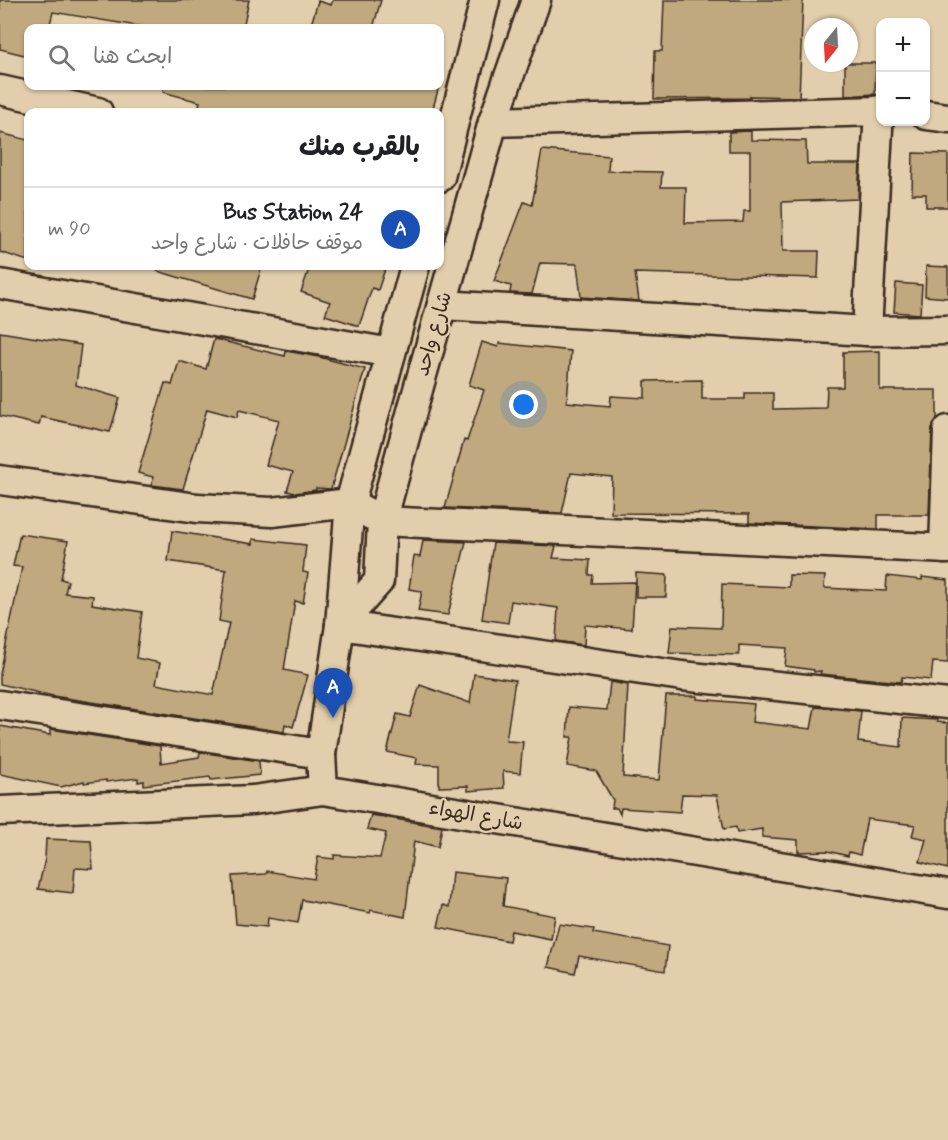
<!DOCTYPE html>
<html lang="ar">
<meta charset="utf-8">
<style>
body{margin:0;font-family:Mynerve,"Playpen Sans Arabic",sans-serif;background:#f2f2f2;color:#202124;direction:rtl}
.controls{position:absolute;right:18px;top:18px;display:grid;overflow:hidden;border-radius:12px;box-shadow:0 2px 4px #0004}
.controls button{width:54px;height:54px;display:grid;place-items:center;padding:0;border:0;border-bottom:2px solid #e0e0e0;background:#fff;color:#202124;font:30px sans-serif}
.compass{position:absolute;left:804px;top:18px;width:54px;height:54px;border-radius:50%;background:#fff;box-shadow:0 2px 4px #0004;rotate:198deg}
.you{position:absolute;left:524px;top:405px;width:21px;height:21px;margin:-15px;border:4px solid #fff;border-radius:50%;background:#1a73e8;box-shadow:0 0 0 9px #1a73e833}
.badge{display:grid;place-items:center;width:39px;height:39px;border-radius:50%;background:#0b8043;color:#fff;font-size:20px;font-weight:700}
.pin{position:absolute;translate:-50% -50px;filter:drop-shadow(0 2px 3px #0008)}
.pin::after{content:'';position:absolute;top:32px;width:21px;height:18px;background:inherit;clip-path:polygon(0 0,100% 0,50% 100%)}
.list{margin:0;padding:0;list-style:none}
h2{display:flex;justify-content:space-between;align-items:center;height:78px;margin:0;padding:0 24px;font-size:26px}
h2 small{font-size:20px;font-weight:400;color:#757577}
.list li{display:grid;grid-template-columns:39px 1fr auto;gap:18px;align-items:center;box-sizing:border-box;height:84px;padding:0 24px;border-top:2px solid #e0e0e0}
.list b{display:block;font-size:22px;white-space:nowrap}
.list p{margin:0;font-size:20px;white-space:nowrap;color:#757577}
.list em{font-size:20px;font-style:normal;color:#757577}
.icon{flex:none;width:33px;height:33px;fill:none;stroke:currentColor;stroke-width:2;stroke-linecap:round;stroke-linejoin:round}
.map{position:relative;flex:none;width:948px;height:1140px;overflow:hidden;direction:ltr}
.search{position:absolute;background:#fff;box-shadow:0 2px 4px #0004;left:24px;top:24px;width:420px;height:66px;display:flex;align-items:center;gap:15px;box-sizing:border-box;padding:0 21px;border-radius:12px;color:#757577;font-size:22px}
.panel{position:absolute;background:#fff;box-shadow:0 2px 4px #0004;left:24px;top:108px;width:420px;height:162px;border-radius:12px;direction:rtl}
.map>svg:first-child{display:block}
.building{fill:#c0a87f;stroke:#3b2a1e;stroke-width:1.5}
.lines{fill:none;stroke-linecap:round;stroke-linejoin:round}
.minor-casing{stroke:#3b2a1e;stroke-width:33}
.minor{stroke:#e2ceac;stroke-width:28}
.labels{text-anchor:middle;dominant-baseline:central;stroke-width:4.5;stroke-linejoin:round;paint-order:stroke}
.street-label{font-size:20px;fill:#3b2a1e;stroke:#e2ceac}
</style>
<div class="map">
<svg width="948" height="1140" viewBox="0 0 948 1140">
<rect width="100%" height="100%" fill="#e2ceac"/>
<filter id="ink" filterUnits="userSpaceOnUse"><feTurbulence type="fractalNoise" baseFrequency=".0167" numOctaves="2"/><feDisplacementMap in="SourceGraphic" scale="12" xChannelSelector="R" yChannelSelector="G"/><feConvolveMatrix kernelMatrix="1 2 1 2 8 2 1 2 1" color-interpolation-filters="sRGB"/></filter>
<g filter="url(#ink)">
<!-- building -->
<g class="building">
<path d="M 0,0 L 249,0 L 243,28 L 150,28 L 53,12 L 49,28 L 28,28 L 28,56 L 0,49 Z"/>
<path d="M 333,0 L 381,0 L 373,28 L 310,28 L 318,1 L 331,5 Z"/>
<path d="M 664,0 L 803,0 L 799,97 L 750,96 L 750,98 L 654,99 L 655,51 L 662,51 Z"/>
<path d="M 845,63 L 876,63 L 875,94 L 845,96 Z"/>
<path d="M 163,86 L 439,86 L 432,112 L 197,112 L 200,102 L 163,92 Z"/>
<path d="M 751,131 L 751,140 L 806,141 L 807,164 L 860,164 L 858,199 L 782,202 L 783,251 L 819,251 L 818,278 L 635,273 L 639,301 L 581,297 L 577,264 L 540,263 L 532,294 L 510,293 L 511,286 L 494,281 L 524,202 L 532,205 L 542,150 L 609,156 L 608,171 L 662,172 L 661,187 L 686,187 L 685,223 L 743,222 L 744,211 L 750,211 L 750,151 L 729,151 L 729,132 Z"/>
<path d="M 0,133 L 28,140 L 28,261 L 0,252 Z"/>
<path d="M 913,153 L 948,154 L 948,207 L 926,207 L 926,194 L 912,194 Z"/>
<path d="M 158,266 L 262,266 L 252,299 L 157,271 Z"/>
<path d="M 310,266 L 386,266 L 378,290 L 372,288 L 359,326 L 325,315 L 330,302 L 301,292 Z"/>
<path d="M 926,266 L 948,267 L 948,298 L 925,296 Z"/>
<path d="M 896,283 L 922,285 L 920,314 L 894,312 Z"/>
<path d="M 0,332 L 81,345 L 76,385 L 120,398 L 110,432 L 41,417 L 39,425 L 0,416 Z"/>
<path d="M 214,339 L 285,356 L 286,351 L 319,357 L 365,369 L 331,489 L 316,488 L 316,490 L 295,493 L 287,491 L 293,472 L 266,465 L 279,420 L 239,410 L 237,417 L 207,409 L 183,489 L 152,485 L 153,477 L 138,473 L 165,383 L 172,385 L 179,361 L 206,369 Z"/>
<path d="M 482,342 L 498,347 L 499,343 L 571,351 L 567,402 L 610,406 L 611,396 L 645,398 L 645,381 L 702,380 L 702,399 L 745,399 L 745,393 L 773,393 L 773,409 L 826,408 L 827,387 L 843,387 L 843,352 L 880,351 L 880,390 L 937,390 L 937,419 L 932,429 L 929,515 L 878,515 L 878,529 L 749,523 L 749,514 L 611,513 L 612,477 L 571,473 L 562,513 L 445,508 L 464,440 L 467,441 L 484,390 L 469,385 Z"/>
<path d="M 172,531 L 253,544 L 253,539 L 306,545 L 303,572 L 308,573 L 303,603 L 295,601 L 284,670 L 308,675 L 293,727 L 285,724 L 284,732 L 53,696 L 0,684 L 0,674 L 22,567 L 13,566 L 20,534 L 68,541 L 61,579 L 68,581 L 65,593 L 93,596 L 92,604 L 142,612 L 136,658 L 160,663 L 156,684 L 213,695 L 229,623 L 219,621 L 226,570 L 168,561 Z"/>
<path d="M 423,540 L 466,542 L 448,615 L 418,611 L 422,591 L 409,589 L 414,556 L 420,557 Z"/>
<path d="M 493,543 L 556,546 L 553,558 L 590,560 L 589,575 L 593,575 L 592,583 L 635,582 L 632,629 L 585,625 L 584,645 L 556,641 L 558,608 L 511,601 L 508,623 L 482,619 Z"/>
<path d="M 636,573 L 667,575 L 666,597 L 636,597 Z"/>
<path d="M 789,575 L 825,576 L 824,588 L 886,591 L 887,576 L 922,580 L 922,577 L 948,580 L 948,663 L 933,662 L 931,680 L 902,677 L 901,682 L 820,674 L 821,671 L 814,672 L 814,670 L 785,666 L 787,648 L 739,645 L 739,655 L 669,653 L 672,626 L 721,628 L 722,584 L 789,587 Z"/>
<path d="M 474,674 L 515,680 L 506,741 L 523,742 L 520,773 L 503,771 L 504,788 L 468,791 L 468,786 L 439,787 L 439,765 L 416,764 L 417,758 L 387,752 L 397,714 L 410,717 L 420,685 L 470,703 Z"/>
<path d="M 610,682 L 628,685 L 623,777 L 659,780 L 666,696 L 697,696 L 697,699 L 754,704 L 752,722 L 811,729 L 815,707 L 861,711 L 858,742 L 901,747 L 902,718 L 937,720 L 937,722 L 948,723 L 948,869 L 920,862 L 926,839 L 912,836 L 915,825 L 867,819 L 860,855 L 849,852 L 848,856 L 828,851 L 798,852 L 798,840 L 762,837 L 762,829 L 737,833 L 736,827 L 724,829 L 717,795 L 682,794 L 680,812 L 621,808 L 620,814 L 617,808 L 612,808 L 613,800 L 596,771 L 567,766 L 572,737 L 567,737 L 569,707 L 607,710 Z"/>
<path d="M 0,726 L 50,735 L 50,729 L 160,746 L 161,763 L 199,757 L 200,752 L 259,761 L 260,775 L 211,780 L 210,777 L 144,785 L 144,781 L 138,782 L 138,778 L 106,782 L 106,780 L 84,783 L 84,781 L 61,787 L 0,774 Z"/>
<path d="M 371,815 L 442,827 L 438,847 L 414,841 L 405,917 L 371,910 L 370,913 L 302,900 L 298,923 L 268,918 L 267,927 L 236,924 L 232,876 L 266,874 L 267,871 L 314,879 L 318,857 L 334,859 L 334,855 L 380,858 L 386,833 L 367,829 Z"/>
<path d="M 46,839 L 91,841 L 93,869 L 75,868 L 73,893 L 38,889 L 45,859 Z"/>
<path d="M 452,872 L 506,878 L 503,906 L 555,916 L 551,939 L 511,931 L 509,941 L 438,927 L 443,905 L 449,907 Z"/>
<path d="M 559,924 L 594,929 L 593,933 L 668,946 L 665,971 L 579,956 L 575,973 L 548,967 Z"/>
</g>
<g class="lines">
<!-- minor casing -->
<g class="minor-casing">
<g id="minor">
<path d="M 0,90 L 98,112"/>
<path d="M 926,115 L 948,118"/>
<path d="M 493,122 L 880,111"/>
<path d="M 440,177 L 485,0"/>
<path d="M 0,284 L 391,353"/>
<path d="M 442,305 L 867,331 L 948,330"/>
<path d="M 867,331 L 879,110"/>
<path d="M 0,480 L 197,508 L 272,512 L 350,503 L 382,521 L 948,549"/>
<path d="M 944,549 L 948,430"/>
<path d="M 340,625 L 379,581 L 382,521 L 412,411 L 493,122 L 536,0"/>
<path d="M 340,625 L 682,676 L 948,704"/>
<path d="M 0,705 L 321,754"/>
<path d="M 323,790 L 321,754 L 340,625 L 350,503 L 415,266"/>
<path d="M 0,811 L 253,800 L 323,790 L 948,894"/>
</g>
</g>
<!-- minor -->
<use href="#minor" class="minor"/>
</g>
</g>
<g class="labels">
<!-- street labels -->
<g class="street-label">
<text transform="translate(434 334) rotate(-74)">شارع واحد</text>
<text transform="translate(476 816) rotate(10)">شارع الهواء</text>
</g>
</g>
</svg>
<div class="controls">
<button>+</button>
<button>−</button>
</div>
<svg class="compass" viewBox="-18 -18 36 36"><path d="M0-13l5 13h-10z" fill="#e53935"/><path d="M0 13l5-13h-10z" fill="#757577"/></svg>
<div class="you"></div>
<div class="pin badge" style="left:333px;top:718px;background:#1a4fb4">A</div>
<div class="search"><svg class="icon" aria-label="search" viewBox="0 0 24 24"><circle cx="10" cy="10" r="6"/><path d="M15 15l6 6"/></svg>ابحث هنا</div>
<section class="panel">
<h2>بالقرب منك<small></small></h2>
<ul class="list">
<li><span class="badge" style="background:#1a4fb4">A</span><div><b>24 Bus Station</b><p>موقف حافلات · شارع واحد</p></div><em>90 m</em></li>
</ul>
</section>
</div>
